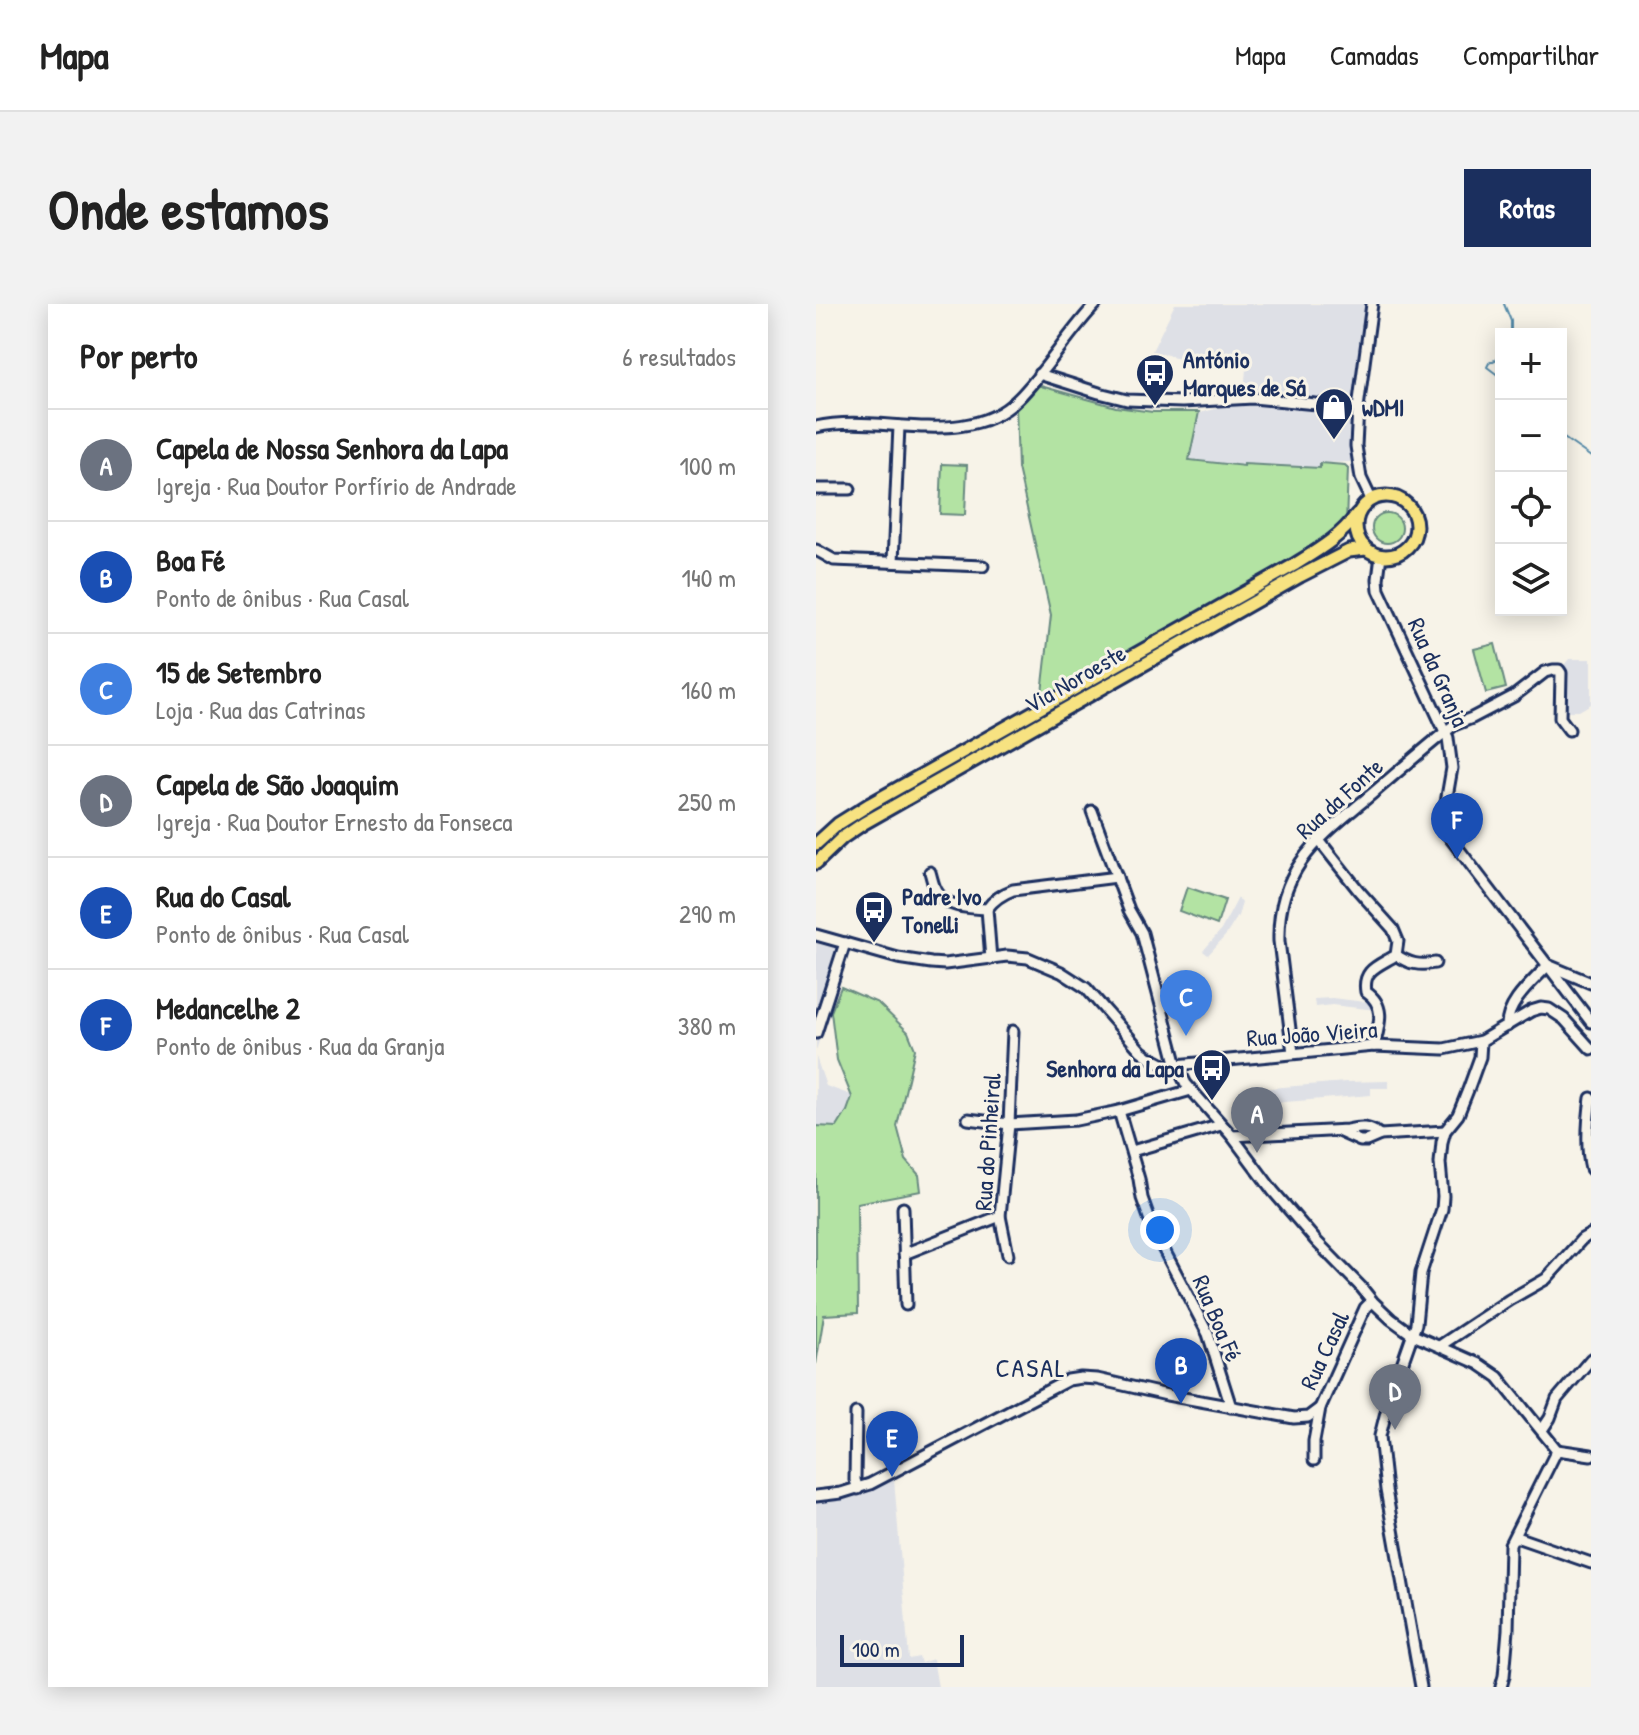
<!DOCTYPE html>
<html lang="pt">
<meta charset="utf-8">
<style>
body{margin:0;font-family:"Patrick Hand",sans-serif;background:#f2f2f2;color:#222}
.controls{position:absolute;right:24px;top:24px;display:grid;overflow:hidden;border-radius:0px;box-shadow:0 4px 20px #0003}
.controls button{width:72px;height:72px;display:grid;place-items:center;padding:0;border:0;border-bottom:2px solid #e0e0e0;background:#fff;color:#222;font:40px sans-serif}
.scale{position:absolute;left:24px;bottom:20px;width:124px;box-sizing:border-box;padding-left:8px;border:4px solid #1b2f5e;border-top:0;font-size:22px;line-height:28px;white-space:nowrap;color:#1b2f5e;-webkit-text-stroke:6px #f7f3e8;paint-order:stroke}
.you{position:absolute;left:344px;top:926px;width:28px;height:28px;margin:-20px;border:6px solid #fff;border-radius:50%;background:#1a73e8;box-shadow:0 0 0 12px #1a73e833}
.badge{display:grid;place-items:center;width:52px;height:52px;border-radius:50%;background:#1b2f5e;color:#fff;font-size:26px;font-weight:700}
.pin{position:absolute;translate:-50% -66px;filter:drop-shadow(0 2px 4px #0008)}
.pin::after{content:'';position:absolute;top:42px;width:28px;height:24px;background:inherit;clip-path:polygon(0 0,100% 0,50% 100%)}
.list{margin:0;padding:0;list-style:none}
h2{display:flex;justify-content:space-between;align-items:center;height:104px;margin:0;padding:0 32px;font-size:34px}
h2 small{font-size:26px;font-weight:400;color:#767676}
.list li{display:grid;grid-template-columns:52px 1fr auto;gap:24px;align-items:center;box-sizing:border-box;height:112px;padding:0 32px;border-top:2px solid #e0e0e0}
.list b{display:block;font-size:30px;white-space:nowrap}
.list p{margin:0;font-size:26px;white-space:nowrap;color:#767676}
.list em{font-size:26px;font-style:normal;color:#767676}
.icon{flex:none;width:44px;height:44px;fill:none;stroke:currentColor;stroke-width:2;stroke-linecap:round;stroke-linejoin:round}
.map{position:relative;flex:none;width:775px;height:1383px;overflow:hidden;border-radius:0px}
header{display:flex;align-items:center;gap:48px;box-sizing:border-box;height:112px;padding:0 40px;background:#fff;border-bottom:2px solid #e0e0e0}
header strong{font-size:38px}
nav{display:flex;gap:44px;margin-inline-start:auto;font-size:28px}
.intro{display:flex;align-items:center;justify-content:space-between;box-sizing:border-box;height:192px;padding:0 48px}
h1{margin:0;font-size:56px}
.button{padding:20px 36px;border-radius:0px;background:#1b2f5e;color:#fff;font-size:28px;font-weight:700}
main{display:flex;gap:48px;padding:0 48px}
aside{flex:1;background:#fff;border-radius:0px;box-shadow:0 4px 20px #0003}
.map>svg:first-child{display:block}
.built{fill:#dee0e6}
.green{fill:#b3e3a3;stroke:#678980;stroke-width:2}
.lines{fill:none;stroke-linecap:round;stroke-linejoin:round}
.stream{stroke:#558aa8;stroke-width:2}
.minor-casing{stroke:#1b2f5e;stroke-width:15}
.major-casing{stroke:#1b2f5e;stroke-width:17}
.minor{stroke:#f7f3e8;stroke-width:9}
.major{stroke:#f7e281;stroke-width:11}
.labels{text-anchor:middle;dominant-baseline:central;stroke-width:6;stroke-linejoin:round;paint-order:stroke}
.poi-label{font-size:24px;font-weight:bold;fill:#1b2f5e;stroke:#f7f3e8;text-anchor:start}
.street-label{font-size:24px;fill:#1b2f5e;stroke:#f7f3e8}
.neighbourhood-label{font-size:26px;letter-spacing:2px;fill:#1b2f5e;stroke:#f7f3e8}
</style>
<header>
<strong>Mapa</strong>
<nav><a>Mapa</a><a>Camadas</a><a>Compartilhar</a></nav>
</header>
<div class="intro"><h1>Onde estamos</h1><a class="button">Rotas</a></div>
<main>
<aside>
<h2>Por perto<small>6 resultados</small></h2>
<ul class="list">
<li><span class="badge" style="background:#6b7280">A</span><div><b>Capela de Nossa Senhora da Lapa</b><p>Igreja · Rua Doutor Porfírio de Andrade</p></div><em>100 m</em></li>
<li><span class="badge" style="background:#1a4fb4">B</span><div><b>Boa Fé</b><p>Ponto de ônibus · Rua Casal</p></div><em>140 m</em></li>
<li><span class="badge" style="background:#3f7fe0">C</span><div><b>15 de Setembro</b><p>Loja · Rua das Catrinas</p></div><em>160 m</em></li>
<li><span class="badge" style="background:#6b7280">D</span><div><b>Capela de São Joaquim</b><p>Igreja · Rua Doutor Ernesto da Fonseca</p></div><em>250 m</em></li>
<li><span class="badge" style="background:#1a4fb4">E</span><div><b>Rua do Casal</b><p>Ponto de ônibus · Rua Casal</p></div><em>290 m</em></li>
<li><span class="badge" style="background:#1a4fb4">F</span><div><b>Medancelhe 2</b><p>Ponto de ônibus · Rua da Granja</p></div><em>380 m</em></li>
</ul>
</aside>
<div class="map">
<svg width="775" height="1383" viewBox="0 0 775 1383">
<rect width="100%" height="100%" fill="#f7f3e8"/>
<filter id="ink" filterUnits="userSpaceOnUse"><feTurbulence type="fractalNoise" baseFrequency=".0125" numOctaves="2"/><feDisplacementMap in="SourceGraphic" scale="16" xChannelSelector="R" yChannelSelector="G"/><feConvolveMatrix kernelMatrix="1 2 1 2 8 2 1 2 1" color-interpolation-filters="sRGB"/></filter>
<g filter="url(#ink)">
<!-- built -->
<g class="built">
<path d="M 359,0 L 550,0 L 534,158 L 504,159 L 504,164 L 429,160 L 429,162 L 372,156 L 384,109 L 423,98 L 428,88 L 431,53 L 363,54 L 336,47 Z"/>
<path d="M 753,355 L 775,355 L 775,400 L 763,407 L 748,407 L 748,361 Z"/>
<path d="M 422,594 L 426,599 L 422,612 L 410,631 L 392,651 L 387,647 L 405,626 Z"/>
<path d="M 0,639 L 34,648 L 8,720 L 0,747 Z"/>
<path d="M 516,694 L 558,699 L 560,706 L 516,701 L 499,703 L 498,695 Z"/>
<path d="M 0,753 L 10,782 L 38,792 L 27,828 L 0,821 Z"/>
<path d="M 572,777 L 573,784 L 555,784 L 555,791 L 433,801 L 431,786 L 530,778 Z"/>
<path d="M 78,1175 L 93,1355 L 103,1353 L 105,1359 L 117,1355 L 122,1383 L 0,1383 L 0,1198 L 31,1195 L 57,1187 Z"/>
</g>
<!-- green -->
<g class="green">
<path d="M 221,81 L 300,103 L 337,108 L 383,108 L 373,156 L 428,162 L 428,160 L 504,164 L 504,159 L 529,161 L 532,164 L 530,219 L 487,251 L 225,398 L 235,311 L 202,164 L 200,103 Z"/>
<path d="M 126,160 L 151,161 L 149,211 L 124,210 Z"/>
<circle cx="571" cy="224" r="15"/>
<path d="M 679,340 L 690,384 L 670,389 L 658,345 Z"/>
<path d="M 371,583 L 409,596 L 401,621 L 363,607 Z"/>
<path d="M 25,683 L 62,699 L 92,728 L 99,745 L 81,822 L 90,856 L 103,871 L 105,887 L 41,899 L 42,1009 L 8,1011 L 0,1060 L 0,822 L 21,823 L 31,807 L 36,793 L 21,756 L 15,708 Z"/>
</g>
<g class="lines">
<!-- stream -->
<g class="stream">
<path d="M 688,0 L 695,17 L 695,30"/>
<path d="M 685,53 L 673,59 L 671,63 L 683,72 L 685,78"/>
<path d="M 745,132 L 775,153"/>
</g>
<!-- minor casing -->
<g class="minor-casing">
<g id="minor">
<path d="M 223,70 L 283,89 L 311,96 L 366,98 L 437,94 L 542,104"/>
<path d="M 0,123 C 63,108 151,147 202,95 C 231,66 252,29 280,0"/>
<path d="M 0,185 L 34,185"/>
<path d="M 555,195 L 545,174 L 540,142 L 542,104 L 556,0"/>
<path d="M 0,246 L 18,256 L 167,262"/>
<path d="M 565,251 L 562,275 L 563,286 L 632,434 L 636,464 L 628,510 L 632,531 L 775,718"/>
<path d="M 77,258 L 83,122"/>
<path d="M 276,507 L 313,606 L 326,629 L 361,762 L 370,780 L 416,832 L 457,887 L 501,938 L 545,983 L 557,998 L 575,1015 L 597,1031 L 663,1060 L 682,1073 L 741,1146 L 775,1151"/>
<path d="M 502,535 L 543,587 L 577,625 L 582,637 L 580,651 C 563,662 546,665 550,688 C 571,702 563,722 558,742"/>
<path d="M 114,568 C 116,574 117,582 121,588 C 130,604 155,604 171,605"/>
<path d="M 0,631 L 82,654 L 115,659 L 129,660 L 191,652 L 212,654 L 245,668 L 270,684 L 325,747 L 333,753 L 350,762 L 558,742 L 628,745 L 665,737 L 715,707 L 725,704 L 733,705 L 748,715 L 775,745"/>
<path d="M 580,651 C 593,660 604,662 619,659"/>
<path d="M 175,655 L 171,605 C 178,595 186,590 197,586 L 301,573"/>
<path d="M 734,662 L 775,679"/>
<path d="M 691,722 C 691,698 718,677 732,661"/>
<path d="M 0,729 L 29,639"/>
<path d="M 477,749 L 463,637 C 461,562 505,533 557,489 C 584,466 610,443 638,421 L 656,414 L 698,392 L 729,368 L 737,366 L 743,366 L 745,369 L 744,414 L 753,426"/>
<path d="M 775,794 C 772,815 770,845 775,865"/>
<path d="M 303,807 L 323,875 L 326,894 L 337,925 L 392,1030 L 415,1103"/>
<path d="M 152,815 L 193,820 L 260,816 L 303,807 L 375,786"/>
<path d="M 524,828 L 544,837 L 550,837 L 564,831 L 629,827"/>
<path d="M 416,832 L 531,826 C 544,823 552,822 564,831"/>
<path d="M 316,847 L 405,821"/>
<path d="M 87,904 L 90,1001"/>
<path d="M 88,950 L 184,912"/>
<path d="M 192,951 L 184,912 L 193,820 L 197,727"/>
<path d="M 625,1041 L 693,996 L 730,975 L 766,935 L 775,930"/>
<path d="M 40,1109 L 39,1176 L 42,1185"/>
<path d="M 726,1126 L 734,1114 L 741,1095 L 775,1055"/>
<path d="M 498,1156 L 498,1137 L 504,1104"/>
<path d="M 0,1192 L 25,1189 L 54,1180 L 252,1076 L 265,1074 L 281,1075 L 351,1091 L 478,1114 L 492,1113 L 504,1104 L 549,1004 L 556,997"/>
<path d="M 698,1234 L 703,1234 L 775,1259"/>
<path d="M 605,1383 L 570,1186 L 564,1132 L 572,1100 L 600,1020 L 605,969 L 626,905 L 627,892 L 624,859 L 626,838 L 629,827 L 642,811 L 652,786 L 664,753 L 665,737"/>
<path d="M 685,1383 L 688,1372 L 692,1326 L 694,1240 L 741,1146"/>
</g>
</g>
<!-- major casing -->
<g class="major-casing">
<g id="major">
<circle cx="570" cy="222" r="30"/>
<path d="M 0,540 L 22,520 L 54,500 L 478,261 C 502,246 525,233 541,210"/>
<path d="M 0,559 L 26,534 L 48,519 L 484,272 L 533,247 L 550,245"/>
</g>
</g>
<!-- minor -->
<use href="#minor" class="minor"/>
<!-- major -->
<use href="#major" class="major"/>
</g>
</g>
<!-- icons -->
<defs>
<g id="bus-pin" transform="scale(2)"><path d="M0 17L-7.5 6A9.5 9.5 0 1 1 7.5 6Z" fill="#1b2f5e" stroke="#f7f3e8"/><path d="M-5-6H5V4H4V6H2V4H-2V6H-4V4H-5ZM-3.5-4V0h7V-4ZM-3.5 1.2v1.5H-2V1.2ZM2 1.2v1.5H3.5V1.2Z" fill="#fff"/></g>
<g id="shop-pin" transform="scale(2)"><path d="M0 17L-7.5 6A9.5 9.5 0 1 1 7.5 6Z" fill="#1b2f5e" stroke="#f7f3e8"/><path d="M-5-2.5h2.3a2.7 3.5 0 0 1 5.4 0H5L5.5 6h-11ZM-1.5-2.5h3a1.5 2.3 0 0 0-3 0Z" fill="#fff"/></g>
</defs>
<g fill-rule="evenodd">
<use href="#bus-pin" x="339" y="69"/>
<use href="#shop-pin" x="518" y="103"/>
<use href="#bus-pin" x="58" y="606"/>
<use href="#bus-pin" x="396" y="764"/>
</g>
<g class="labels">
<!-- poi labels -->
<g class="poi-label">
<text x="367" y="55">António<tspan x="367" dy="28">Marques de Sá</tspan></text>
<text x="546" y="103">wDMI</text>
<text x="86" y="592">Padre Ivo<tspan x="86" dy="28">Tonelli</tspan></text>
<text x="368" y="764" text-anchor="end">Senhora da Lapa</text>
</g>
<!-- street labels -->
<g class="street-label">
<text transform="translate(623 368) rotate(66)">Rua da Granja</text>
<text transform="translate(259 374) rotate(-30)">Via Noroeste</text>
<text transform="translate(523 494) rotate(-42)">Rua da Fonte</text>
<text transform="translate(496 729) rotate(-4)">Rua João Vieira</text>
<text transform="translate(171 838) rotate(-86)">Rua do Pinheiral</text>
<text transform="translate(402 1014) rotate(67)">Rua Boa Fé</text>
<text transform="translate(508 1046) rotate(-65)">Rua Casal</text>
</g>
<!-- neighbourhood labels -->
<g class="neighbourhood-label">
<text x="215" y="1063">CASAL</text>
</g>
</g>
</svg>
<div class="controls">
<button>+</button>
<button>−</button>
<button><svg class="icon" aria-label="locate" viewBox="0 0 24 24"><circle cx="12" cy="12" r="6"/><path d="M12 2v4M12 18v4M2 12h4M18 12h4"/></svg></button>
<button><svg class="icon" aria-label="layers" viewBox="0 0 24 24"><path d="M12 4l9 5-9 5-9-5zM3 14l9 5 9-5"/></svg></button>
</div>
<div class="scale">100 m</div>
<div class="you"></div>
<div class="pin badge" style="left:441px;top:849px;background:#6b7280">A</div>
<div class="pin badge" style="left:365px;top:1100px;background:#1a4fb4">B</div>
<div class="pin badge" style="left:370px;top:732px;background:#3f7fe0">C</div>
<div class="pin badge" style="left:579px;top:1126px;background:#6b7280">D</div>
<div class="pin badge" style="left:76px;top:1173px;background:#1a4fb4">E</div>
<div class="pin badge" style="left:641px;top:555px;background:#1a4fb4">F</div>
</div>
</main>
